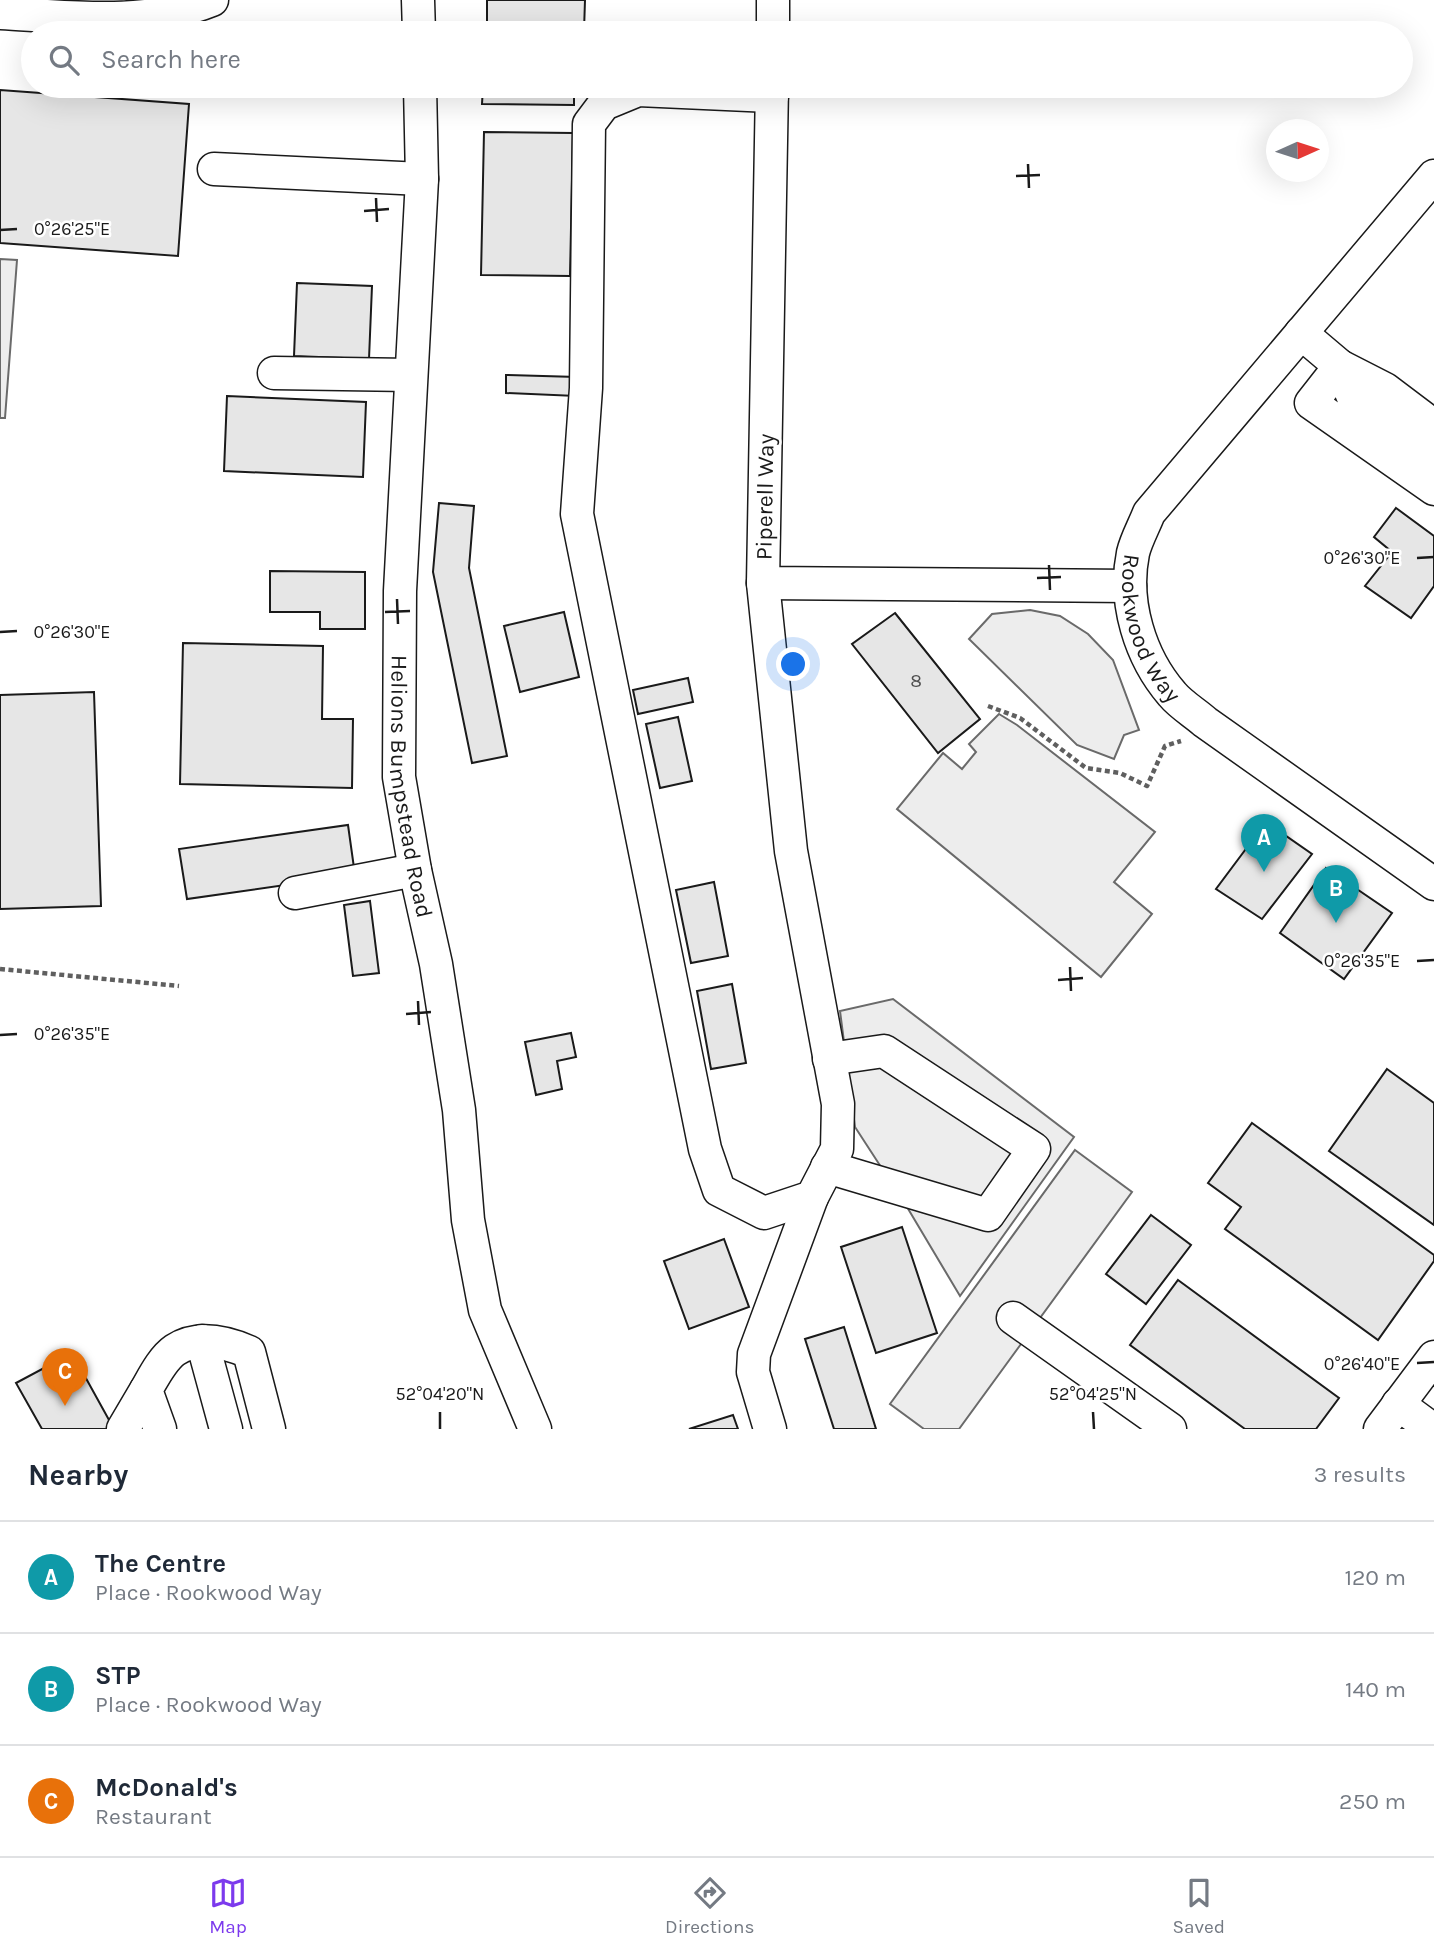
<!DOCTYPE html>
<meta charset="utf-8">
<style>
body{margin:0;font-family:Karla,sans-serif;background:#f2f2f3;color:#1f2937}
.compass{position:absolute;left:1266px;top:119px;width:63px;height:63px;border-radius:50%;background:#fff;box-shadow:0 7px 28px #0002;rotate:87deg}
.you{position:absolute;left:794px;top:665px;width:24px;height:24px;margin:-18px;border:5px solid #fff;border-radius:50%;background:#1a73e8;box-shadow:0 0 0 10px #1a73e833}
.badge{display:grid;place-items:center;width:46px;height:46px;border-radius:50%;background:#7c3aed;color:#fff;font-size:23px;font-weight:700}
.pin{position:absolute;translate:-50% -58px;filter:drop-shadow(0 2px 4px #0008)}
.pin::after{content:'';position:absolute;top:37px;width:24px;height:21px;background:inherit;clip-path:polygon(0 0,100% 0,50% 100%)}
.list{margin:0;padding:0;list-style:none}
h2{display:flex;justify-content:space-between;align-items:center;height:91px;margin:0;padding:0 28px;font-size:30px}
h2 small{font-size:23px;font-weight:400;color:#747a83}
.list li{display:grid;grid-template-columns:46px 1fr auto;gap:21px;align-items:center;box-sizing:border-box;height:112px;padding:0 28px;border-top:2px solid #e0e1e3}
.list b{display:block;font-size:26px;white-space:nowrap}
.list p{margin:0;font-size:23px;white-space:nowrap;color:#747a83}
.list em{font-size:23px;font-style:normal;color:#747a83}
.icon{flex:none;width:38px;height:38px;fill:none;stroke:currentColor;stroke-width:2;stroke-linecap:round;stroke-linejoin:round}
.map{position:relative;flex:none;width:1434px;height:1429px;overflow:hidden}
.search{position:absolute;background:#fff;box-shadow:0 7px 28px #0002;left:21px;right:21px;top:21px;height:77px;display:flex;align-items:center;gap:18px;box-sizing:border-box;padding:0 24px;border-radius:38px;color:#747a83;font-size:26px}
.sheet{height:427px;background:#fff}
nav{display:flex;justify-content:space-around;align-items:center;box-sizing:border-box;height:98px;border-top:2px solid #e0e1e3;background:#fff;font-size:19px;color:#747a83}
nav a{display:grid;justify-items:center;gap:4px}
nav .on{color:#7c3aed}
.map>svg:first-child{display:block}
.parking{fill:#ededed;stroke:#6a6a6a;stroke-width:2}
.building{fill:#e6e6e6;stroke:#1a1a1a;stroke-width:2}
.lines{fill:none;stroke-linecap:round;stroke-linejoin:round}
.minor-casing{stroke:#1a1a1a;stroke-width:35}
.path{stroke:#5f5f5f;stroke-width:4.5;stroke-dasharray:5 3.5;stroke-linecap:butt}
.minor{stroke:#fff;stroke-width:32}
.ticks{fill:none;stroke:#1a1a1a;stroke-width:2.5}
.labels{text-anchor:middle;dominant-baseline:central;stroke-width:5;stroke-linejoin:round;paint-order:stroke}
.number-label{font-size:19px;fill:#4d4d4d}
.street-label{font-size:23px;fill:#1a1a1a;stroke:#fff}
.ticks-label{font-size:18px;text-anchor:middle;fill:#1a1a1a;stroke:#fff;stroke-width:5;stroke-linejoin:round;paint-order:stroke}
</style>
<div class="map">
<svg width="1434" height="1429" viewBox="0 0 1434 1429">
<rect width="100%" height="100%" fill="#fff"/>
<!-- parking -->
<g class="parking">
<path d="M 0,259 L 17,260 L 5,418 L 0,418 Z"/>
<path d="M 1030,610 L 1060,616 L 1088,634 L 1113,660 L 1139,730 L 1124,735 L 1114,759 L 1077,745 L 969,639 L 992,614 Z"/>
<path d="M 999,714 L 1017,725 L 1155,832 L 1114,882 L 1152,914 L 1101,977 L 897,809 L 943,753 L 962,769 L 976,752 L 969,744 Z"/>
<path d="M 893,999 L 1074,1137 L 960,1296 L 907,1207 L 855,1127 L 840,1011 Z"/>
<path d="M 1075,1150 L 1132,1192 L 959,1429 L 924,1429 L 890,1404 Z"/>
</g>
<!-- building -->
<g class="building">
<path d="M 487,0 L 585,0 L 584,31 L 487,30 Z"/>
<path d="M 483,86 L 574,86 L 574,105 L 482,104 Z"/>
<path d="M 0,90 L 189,104 L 178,256 L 0,243 Z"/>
<path d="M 484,132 L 573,133 L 570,276 L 481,275 Z"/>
<path d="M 297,283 L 372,286 L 369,359 L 294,356 Z"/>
<path d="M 506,375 L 577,377 L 576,396 L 506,393 Z"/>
<path d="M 227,396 L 366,402 L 363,477 L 224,471 Z"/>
<path d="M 439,503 L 474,506 L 469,568 L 507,756 L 472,763 L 433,572 Z"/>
<path d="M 1396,508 L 1434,536 L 1434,586 L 1411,618 L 1365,586 L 1392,552 L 1374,537 Z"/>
<path d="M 270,571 L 365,572 L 365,629 L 320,629 L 320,612 L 270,612 Z"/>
<path d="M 564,612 L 579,677 L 520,692 L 504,626 Z"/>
<path d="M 895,613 L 980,719 L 938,753 L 852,644 Z"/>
<path d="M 183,643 L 323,646 L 322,719 L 353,719 L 352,788 L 180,784 Z"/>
<path d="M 688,678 L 693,702 L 638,714 L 633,690 Z"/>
<path d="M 94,692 L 101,906 L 0,909 L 0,695 Z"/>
<path d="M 678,717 L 692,781 L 660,788 L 646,724 Z"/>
<path d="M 1266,822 L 1312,854 L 1262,919 L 1216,889 Z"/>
<path d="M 348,825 L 355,875 L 187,899 L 179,849 Z"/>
<path d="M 1326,868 L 1392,913 L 1344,979 L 1280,933 Z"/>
<path d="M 714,882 L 728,956 L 691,963 L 676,890 Z"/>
<path d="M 370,901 L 379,973 L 353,976 L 344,905 Z"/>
<path d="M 732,984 L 746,1063 L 711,1069 L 697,991 Z"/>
<path d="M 571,1033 L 576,1057 L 557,1061 L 562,1089 L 536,1095 L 525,1042 Z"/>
<path d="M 1387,1069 L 1434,1103 L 1434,1225 L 1329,1151 Z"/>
<path d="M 1252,1123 L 1434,1255 L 1434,1261 L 1378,1340 L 1225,1229 L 1241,1207 L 1208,1183 Z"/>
<path d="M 1151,1215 L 1191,1245 L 1146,1304 L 1106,1274 Z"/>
<path d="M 902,1227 L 937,1333 L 876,1353 L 841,1247 Z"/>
<path d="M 724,1239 L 749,1307 L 689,1329 L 664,1261 Z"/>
<path d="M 1178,1280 L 1339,1398 L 1316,1429 L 1245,1429 L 1130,1345 Z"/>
<path d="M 844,1327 L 876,1429 L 834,1429 L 805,1339 Z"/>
<path d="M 72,1353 L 114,1429 L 42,1429 L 16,1383 Z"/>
<path d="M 733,1415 L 738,1429 L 689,1429 Z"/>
</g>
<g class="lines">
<!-- minor casing -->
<g class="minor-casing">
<g id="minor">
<path d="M 418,0 L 419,33"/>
<path d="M 0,13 C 71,17 145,27 212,0"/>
<path d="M 773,33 L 773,0"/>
<path id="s1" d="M 420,86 L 422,179 L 400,591 L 399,777 L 415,870 L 436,964 L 459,1110 L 468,1220 L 485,1310 L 535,1429"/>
<path d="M 772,86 L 763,583 L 1130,586"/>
<path d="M 214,169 L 422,179"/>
<path id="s2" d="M 1434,176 L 1149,513 C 1144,526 1136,540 1133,553 C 1123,602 1140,657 1172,694 C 1181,705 1195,713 1205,722 L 1434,884"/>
<path d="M 1301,333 L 1340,366 L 1385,389 L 1434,426"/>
<path d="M 274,373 L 411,375"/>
<path d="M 1434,460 L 1356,404 L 1340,366 L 1311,403 L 1434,489"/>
<path d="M 763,583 L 791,851 L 838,1104 L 837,1149 L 812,1197 L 764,1213 L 719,1190 L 705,1149 L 577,514 L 586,388 L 589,124 L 604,104 L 638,90 L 772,96"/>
<path d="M 295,893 L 415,870"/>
<path d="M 827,1167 L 988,1215 L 1034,1149 L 884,1051 L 829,1059"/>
<path d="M 1013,1318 L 1170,1429"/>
<path d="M 202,1341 L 226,1429"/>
<path d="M 1398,1404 L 1432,1429"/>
<path d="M 123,1429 L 146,1390"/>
<path d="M 160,1429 L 146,1390 C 153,1378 162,1359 175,1350 C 198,1335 226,1342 249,1352 L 269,1429"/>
<path d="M 770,1429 L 753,1372 L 754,1354 L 812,1197"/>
<path d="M 1380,1429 L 1434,1357"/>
</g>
</g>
<!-- path -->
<g class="path">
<path d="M 988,706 L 1020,718 L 1086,768 L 1120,773 L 1147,786 L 1165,746 L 1181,741"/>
<path d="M 0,969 L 179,986"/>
</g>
<!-- minor -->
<use href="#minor" class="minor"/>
</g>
<!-- ticks -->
<path class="ticks" d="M 1028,164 L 1029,188M 1016,176 L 1040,175M 376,198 L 377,222M 364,211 L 389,209M 0,230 L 17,229M 1417,558 L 1434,557M 1049,565 L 1050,590M 1037,578 L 1061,577M 397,599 L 398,624M 385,612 L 410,611M 0,632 L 17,631M 1417,961 L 1434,960M 1070,967 L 1071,991M 1058,980 L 1083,978M 418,1001 L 419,1025M 406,1014 L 431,1012M 0,1035 L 17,1034M 1417,1363 L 1434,1362M 440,1412 L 440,1429M 1093,1412 L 1094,1429"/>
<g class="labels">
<!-- number labels -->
<g class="number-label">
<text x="916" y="681">8</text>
</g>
<!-- street labels -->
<g class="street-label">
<text transform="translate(765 497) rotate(-89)">Piperell Way</text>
<text stroke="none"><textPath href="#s2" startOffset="564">Rookwood Way</textPath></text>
<text stroke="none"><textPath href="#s1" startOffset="702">Helions Bumpstead Road</textPath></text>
</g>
</g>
<g class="ticks-label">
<text x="72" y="235">0°26'25"E</text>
<text x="1362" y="564">0°26'30"E</text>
<text x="72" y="638">0°26'30"E</text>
<text x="1362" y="967">0°26'35"E</text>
<text x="72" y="1040">0°26'35"E</text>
<text x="1362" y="1370">0°26'40"E</text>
<text x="440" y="1400">52°04'20"N</text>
<text x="1093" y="1400">52°04'25"N</text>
</g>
</svg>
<svg class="compass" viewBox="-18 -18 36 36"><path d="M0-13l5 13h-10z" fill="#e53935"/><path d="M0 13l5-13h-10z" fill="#747a83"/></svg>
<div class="you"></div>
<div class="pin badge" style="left:1264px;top:872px;background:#0f9aa8">A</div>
<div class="pin badge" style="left:1336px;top:923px;background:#0f9aa8">B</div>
<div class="pin badge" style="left:65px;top:1406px;background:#e8710a">C</div>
<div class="search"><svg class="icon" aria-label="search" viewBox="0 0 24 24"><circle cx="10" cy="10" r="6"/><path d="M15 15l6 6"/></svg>Search here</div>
</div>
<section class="sheet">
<h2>Nearby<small>3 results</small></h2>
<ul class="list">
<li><span class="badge" style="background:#0f9aa8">A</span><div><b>The Centre</b><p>Place · Rookwood Way</p></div><em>120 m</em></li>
<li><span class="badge" style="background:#0f9aa8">B</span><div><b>STP</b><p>Place · Rookwood Way</p></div><em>140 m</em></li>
<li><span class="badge" style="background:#e8710a">C</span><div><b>McDonald's</b><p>Restaurant</p></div><em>250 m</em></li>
</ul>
</section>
<nav>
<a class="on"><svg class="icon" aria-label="map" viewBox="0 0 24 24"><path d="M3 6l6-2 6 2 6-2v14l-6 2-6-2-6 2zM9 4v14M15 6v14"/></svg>Map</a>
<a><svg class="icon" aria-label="directions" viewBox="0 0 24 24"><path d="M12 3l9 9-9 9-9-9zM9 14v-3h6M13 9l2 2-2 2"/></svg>Directions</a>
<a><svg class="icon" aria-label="saved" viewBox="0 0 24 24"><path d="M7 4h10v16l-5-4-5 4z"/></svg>Saved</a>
</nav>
